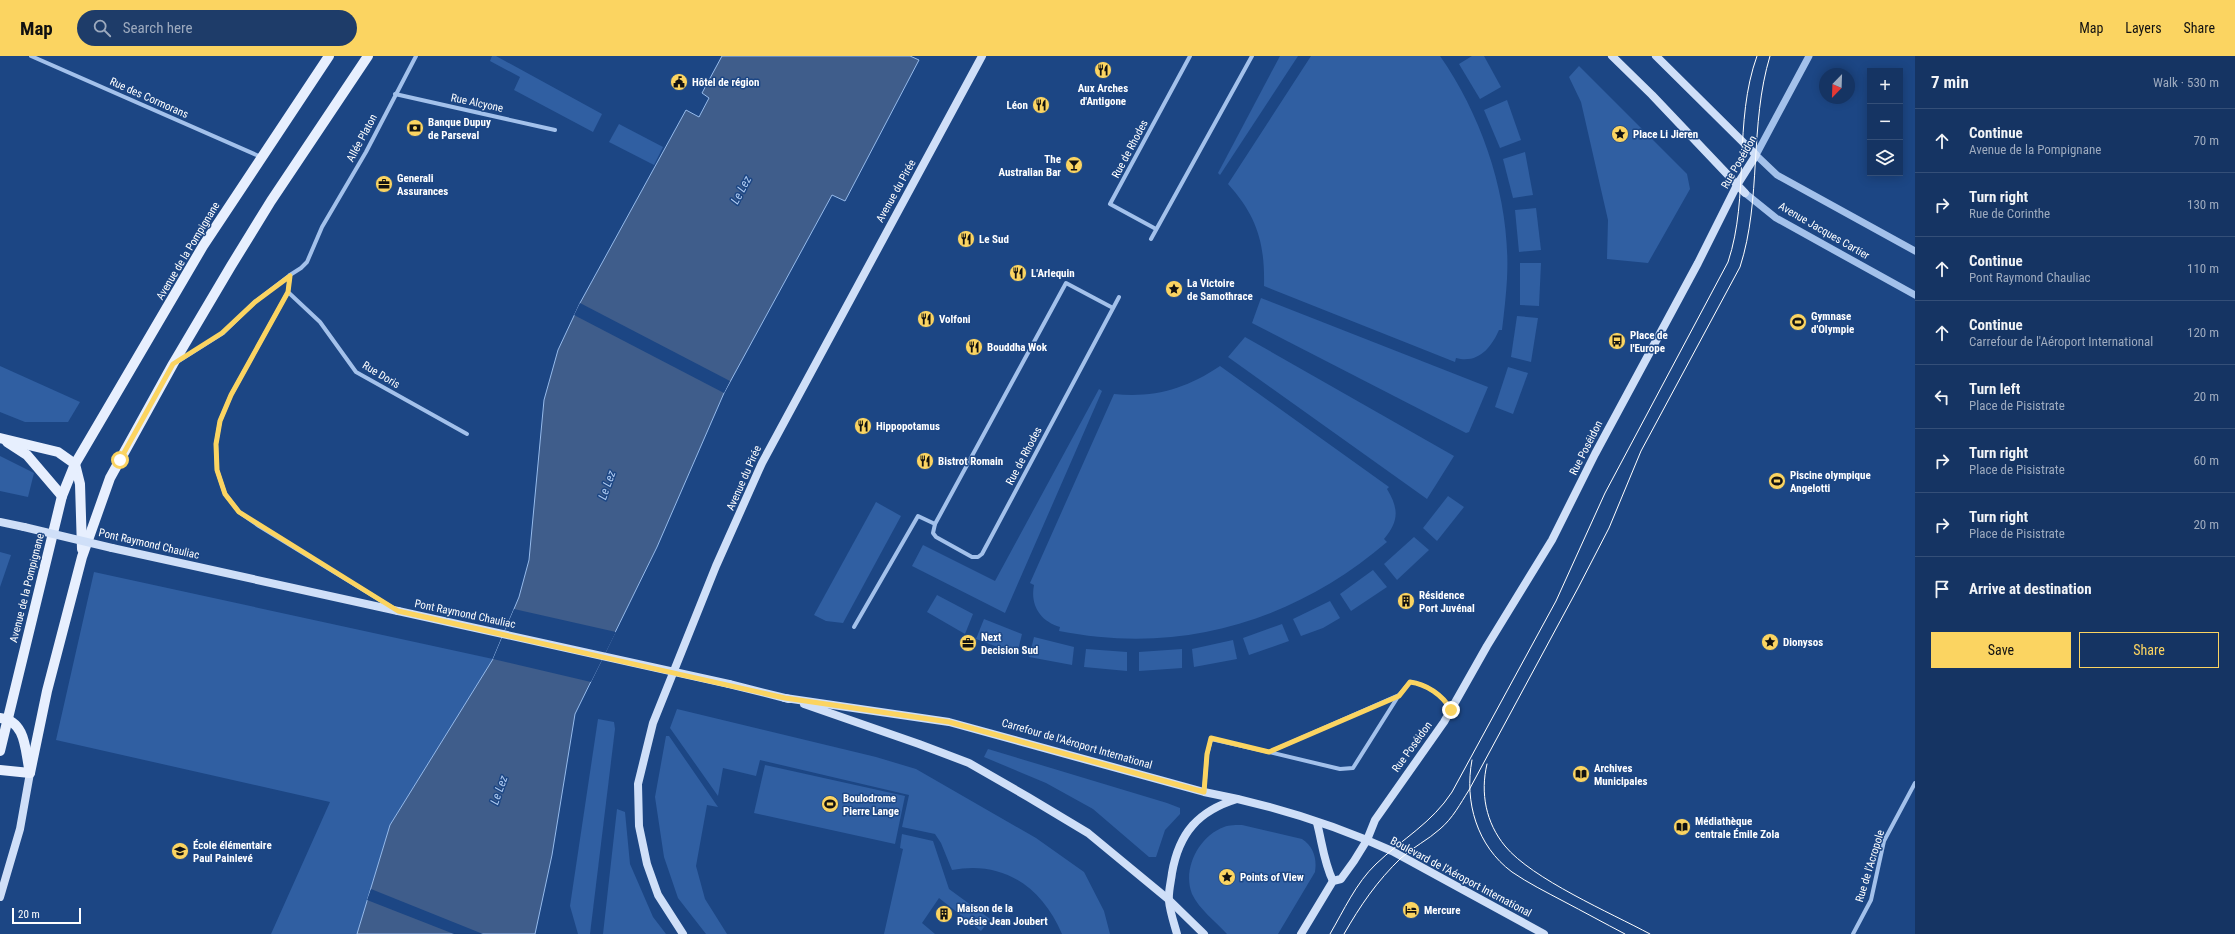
<!DOCTYPE html>
<meta charset="utf-8">
<style>
body{margin:0;font-family:"Roboto Condensed",sans-serif;background:#1e3c69;color:#f1f3f6}
.controls{position:absolute;right:12px;top:12px;display:grid;overflow:hidden;border-radius:0px;box-shadow:0 2px 10px #0003}
.controls button{width:36px;height:36px;display:grid;place-items:center;padding:0;border:0;border-bottom:1px solid #344f78;background:#153463;color:#f1f3f6;font:20px sans-serif}
.compass{position:absolute;left:1819px;top:12px;width:36px;height:36px;border-radius:50%;background:#153463;box-shadow:0 2px 10px #0003;rotate:203deg}
.scale{position:absolute;left:12px;bottom:10px;width:69px;box-sizing:border-box;padding-left:4px;border:2px solid #fff;border-top:0;font-size:11px;line-height:14px;white-space:nowrap;color:#fff;-webkit-text-stroke:3px #1c4684;paint-order:stroke}
.stop{position:absolute;width:12px;height:12px;margin:-9px;border:3px solid #fbd461;border-radius:50%;background:#fff}
.stop.end{background:#fbd461;border-color:#fff;box-shadow:0 1px 4px #0008}
.list{margin:0;padding:0;list-style:none}
h2{display:flex;justify-content:space-between;align-items:center;height:52px;margin:0;padding:0 16px;font-size:17px}
h2 small{font-size:13px;font-weight:400;color:#9daabe}
.list li{display:grid;grid-template-columns:26px 1fr auto;gap:12px;align-items:center;box-sizing:border-box;height:64px;padding:0 16px;border-top:1px solid #344f78}
.list b{display:block;font-size:15px;white-space:nowrap}
.list p{margin:0;font-size:13px;white-space:nowrap;color:#9daabe}
.list em{font-size:13px;font-style:normal;color:#9daabe}
.actions{display:flex;gap:8px;padding:12px 16px}
.actions a{flex:1;padding:9px 0;border:1px solid #fbd461;border-radius:0px;text-align:center;font-size:14px;color:#fbd461}
.actions .main{background:#fbd461;color:#111}
.icon{flex:none;width:22px;height:22px;fill:none;stroke:currentColor;stroke-width:2;stroke-linecap:round;stroke-linejoin:round}
.map{position:relative;flex:none;width:1915px;height:878px;overflow:hidden}
header{display:flex;align-items:center;gap:24px;box-sizing:border-box;height:56px;padding:0 20px;background:#fbd461;color:#111}
header strong{font-size:19px}
nav{display:flex;gap:22px;margin-inline-start:auto;font-size:14px}
.search{width:280px;height:36px;background:#1e3c69;display:flex;align-items:center;gap:10px;box-sizing:border-box;padding:0 14px;border-radius:22px;color:#9daabe;font-size:15px}
main{display:flex}
aside{flex:1;background:#153463}
.map>svg:first-child{display:block}
.green{fill:#305fa2}
.water{fill:#3f5d8b;stroke:#96bbec}
.pier{fill:#1c4684}
.lines{fill:none;stroke-linecap:round;stroke-linejoin:round}
.minor{stroke:#a3c1eb;stroke-width:4}
.tertiary{stroke:#a3c1eb;stroke-width:7}
.secondary{stroke:#cfdff8;stroke-width:8}
.primary{stroke:#e7effe;stroke-width:10}
.tram{stroke:#fff;stroke-width:1}
.secondary-bridge{stroke:#cfdff8;stroke-width:8}
.route{stroke:#fbd461;stroke-width:5}
.labels{text-anchor:middle;dominant-baseline:central;stroke-width:3;stroke-linejoin:round;paint-order:stroke}
.poi-label{font-size:11px;font-weight:bold;fill:#fff;stroke:#1c4684;text-anchor:start}
.street-label{font-size:11px;fill:#fff;stroke:#1c4684}
.water-label{font-size:12px;font-style:italic;fill:#afcbf2;stroke:#1c4684}
</style>
<header>
<strong>Map</strong>
<div class="search"><svg class="icon" aria-label="search" viewBox="0 0 24 24"><circle cx="10" cy="10" r="6"/><path d="M15 15l6 6"/></svg>Search here</div>
<nav><a>Map</a><a>Layers</a><a>Share</a></nav>
</header>
<main>
<div class="map">
<svg width="1915" height="878" viewBox="0 0 1915 878">
<rect width="100%" height="100%" fill="#1c4684"/>
<!-- green -->
<g class="green">
<path d="M 492,0 L 496,0 L 602,58 L 593,76 L 514,34 L 520,21 L 490,5 Z"/>
<path d="M 1280,0 L 1298,0 L 1220,119 L 1218,117 Z"/>
<path d="M 1311,0 L 1440,0 C 1484,63 1511,146 1507,223 C 1506,240 1504,257 1502,274 L 1499,274 C 1491,292 1478,308 1456,302 L 1455,306 L 1264,230 C 1265,187 1257,160 1228,128 Z"/>
<path d="M 1472,0 L 1484,0 L 1501,31 L 1480,43 L 1459,8 Z"/>
<path d="M 1579,10 L 1687,118 L 1690,133 L 1648,207 L 1607,203 L 1608,164 L 1581,46 L 1569,21 Z"/>
<path d="M 1507,44 L 1521,84 L 1500,92 L 1484,54 Z"/>
<path d="M 619,68 L 663,91 L 654,109 L 609,86 Z"/>
<path d="M 1525,96 L 1533,139 L 1513,142 L 1503,103 Z"/>
<path d="M 1536,152 L 1541,194 L 1519,196 L 1515,154 Z"/>
<path d="M 1520,207 L 1541,207 L 1539,250 L 1520,249 Z"/>
<path d="M 1261,242 L 1488,331 L 1469,376 L 1466,377 L 1252,267 Z"/>
<path d="M 1517,260 L 1538,262 L 1531,306 L 1511,301 Z"/>
<path d="M 1245,281 L 1454,400 L 1427,443 L 1228,301 Z"/>
<path d="M 0,310 L 80,346 L 68,366 L 25,366 L 0,356 Z"/>
<path d="M 1220,310 L 1389,431 L 1387,433 C 1399,453 1399,465 1384,483 L 1387,486 C 1293,566 1181,599 1059,575 L 1060,571 C 1040,565 1030,549 1034,529 L 1030,527 L 1114,338 C 1154,342 1186,333 1220,310 Z"/>
<path d="M 1508,311 L 1528,317 L 1513,358 L 1495,351 Z"/>
<path d="M 1099,333 L 1102,335 L 1005,557 L 912,510 L 923,489 L 995,525 Z"/>
<path d="M 0,400 L 34,417 L 28,441 L 0,435 Z"/>
<path d="M 1448,440 L 1464,451 L 1437,485 L 1423,472 Z"/>
<path d="M 876,446 L 901,460 L 843,567 L 826,565 L 814,559 Z"/>
<path d="M 1414,481 L 1429,494 L 1397,524 L 1384,508 Z"/>
<path d="M 0,496 L 11,499 L 0,531 Z"/>
<path d="M 1373,514 L 1387,531 L 1351,555 L 1340,538 Z"/>
<path d="M 94,516 L 493,603 L 390,769 L 357,878 L 271,878 L 330,746 L 56,684 Z"/>
<path d="M 937,539 L 973,558 L 965,578 L 927,556 Z"/>
<path d="M 1330,545 L 1340,562 L 1323,572 L 1301,580 L 1293,563 Z"/>
<path d="M 984,563 L 1022,578 L 1017,598 L 976,583 Z"/>
<path d="M 1282,568 L 1289,585 L 1249,599 L 1243,582 Z"/>
<path d="M 1034,581 L 1074,591 L 1072,609 L 1029,601 Z"/>
<path d="M 1233,584 L 1237,603 L 1194,611 L 1192,593 Z"/>
<path d="M 1086,593 L 1127,596 L 1127,615 L 1084,611 Z"/>
<path d="M 1182,593 L 1182,612 L 1139,615 L 1139,596 Z"/>
<path d="M 677,653 L 876,701 L 916,713 L 1036,782 L 1084,816 L 1104,855 L 1110,878 L 1062,878 C 1042,831 1003,804 952,814 L 941,787 L 935,778 L 902,771 L 909,739 L 760,704 L 756,720 L 723,712 L 718,740 L 670,672 Z"/>
<path d="M 598,663 L 614,666 L 615,673 L 590,878 L 578,878 L 570,850 Z"/>
<path d="M 666,680 L 669,680 L 718,751 L 707,749 L 696,810 L 705,843 L 727,878 L 706,878 L 678,842 L 664,801 L 655,741 Z"/>
<path d="M 988,693 L 1167,747 L 1180,752 L 1180,758 L 1165,774 L 1156,801 L 1149,801 L 1093,753 L 1046,727 L 984,701 Z"/>
<path d="M 765,709 L 905,740 L 895,788 L 754,757 Z"/>
<path d="M 617,753 L 625,756 L 630,808 L 653,861 L 666,878 L 603,878 Z"/>
<path d="M 1242,769 L 1302,783 C 1314,791 1317,803 1315,816 L 1278,878 L 1227,878 C 1216,866 1199,853 1192,838 C 1182,813 1199,780 1224,771 C 1229,769 1237,769 1242,769 Z"/>
<path d="M 902,778 L 933,785 L 949,833 L 990,863 L 981,875 L 939,842 L 922,867 L 935,878 L 884,878 L 903,793 L 900,792 Z"/>
</g>
<!-- water -->
<path class="water" d="M 722,0 L 910,0 L 919,4 L 845,145 L 832,139 L 724,337 L 657,491 L 575,658 L 552,799 L 535,878 L 357,878 L 390,769 L 493,603 L 519,541 L 529,504 L 544,344 L 558,294 L 580,247 L 686,54 L 699,61 L 709,42 L 702,37 Z"/>
<!-- pier -->
<g class="pier">
<path d="M 580,247 L 730,325 L 724,337 L 574,259 Z"/>
<path d="M 514,553 L 616,576 L 591,626 L 493,603 Z"/>
<path d="M 371,833 L 483,878 L 454,878 L 367,844 Z"/>
</g>
<g class="lines">
<!-- minor -->
<g class="minor">
<path d="M 31,0 L 261,101"/>
<path d="M 395,38 L 555,74"/>
<path d="M 1156,173 L 1110,148 L 1190,0"/>
<path d="M 1151,183 L 1252,0"/>
<path d="M 288,236 L 320,266 L 356,316 L 467,378"/>
<path d="M 1113,252 L 1066,227 L 935,468 L 933,477 L 936,481 L 972,501 L 978,501 L 982,498 L 1119,241"/>
<path d="M 177,306 L 223,277 L 255,246 L 290,219"/>
<path d="M 393,552 L 259,470 L 239,456 L 225,438 L 217,414 L 216,388 L 220,365 L 231,339 L 288,236 L 290,219 L 301,212 L 307,206 L 322,171 L 366,96 L 416,0"/>
<path d="M 854,571 L 918,460 L 935,468"/>
<path d="M 1269,696 L 1340,713 L 1353,712 L 1399,639"/>
<path d="M 1204,736 L 1207,699 L 1211,683 L 1269,696 L 1399,639 L 1410,626 C 1426,628 1443,639 1451,654"/>
<path d="M 1853,878 L 1871,844 L 1884,785 L 1915,727"/>
</g>
<!-- tertiary -->
<g class="tertiary">
<path d="M 1809,0 L 1756,99 L 1777,119 L 1915,195"/>
<path d="M 1745,137 L 1776,162 L 1915,239"/>
</g>
<!-- secondary -->
<g class="secondary">
<path d="M 1612,0 L 1652,39 L 1745,137"/>
<path d="M 0,466 L 24,471"/>
<path d="M 112,492 L 398,555"/>
<path d="M 729,628 L 789,643"/>
<path d="M 785,642 L 949,666 L 1204,736 C 1268,748 1333,768 1392,795 L 1544,878"/>
<path d="M 804,648 L 919,688 L 969,707 L 1028,741 L 1088,777 L 1168,843 L 1204,878"/>
<path d="M 1317,767 C 1322,786 1324,807 1333,825"/>
<path d="M 0,841 L 20,773 L 30,717"/>
<path d="M 683,878 L 658,839 L 647,808 L 639,770 L 638,728 L 653,667 L 716,510 L 762,407 L 982,0"/>
<path d="M 1177,878 C 1174,867 1170,856 1169,845 C 1168,836 1171,826 1172,817 C 1179,777 1198,755 1237,743"/>
<path d="M 1301,878 L 1333,825 L 1341,823 L 1354,805 L 1367,784 L 1375,764 L 1444,666 L 1487,590 L 1552,484 L 1595,398 L 1698,207 L 1737,129 L 1756,99 L 1656,0"/>
</g>
<!-- primary -->
<g class="primary">
<path d="M 0,382 L 58,396 L 75,408 L 80,428 L 82,493"/>
<path d="M 7,386 L 27,399 L 62,440"/>
<path d="M 0,662 C 25,665 25,691 29,712"/>
<path d="M 0,695 L 62,440 L 75,408 L 203,190 L 329,0"/>
<path d="M 0,714 L 30,717"/>
<path d="M 30,717 L 47,635 L 82,501 L 110,422 L 173,308 L 231,210 L 271,145 L 368,0"/>
</g>
<!-- tram -->
<g class="tram">
<path d="M 1472,704 C 1464,746 1477,790 1512,816 C 1528,827 1546,836 1563,845 C 1584,856 1604,867 1625,878"/>
<path d="M 1487,708 C 1480,737 1486,767 1505,790 C 1532,823 1611,857 1650,878"/>
<path d="M 1330,878 C 1344,854 1356,827 1376,808 C 1402,783 1432,767 1452,736 L 1556,545 L 1605,437 L 1728,206 C 1750,140 1733,66 1757,0"/>
<path d="M 1344,878 C 1360,850 1377,825 1401,802 C 1413,791 1428,784 1440,773 C 1453,762 1460,748 1469,734 L 1578,532 L 1609,472 L 1641,395 L 1740,211 C 1762,143 1749,69 1770,0"/>
</g>
<!-- secondary-bridge -->
<g class="secondary-bridge">
<path d="M 24,471 L 112,492"/>
<path d="M 398,555 L 729,628"/>
</g>
</g>
<g class="lines">
<!-- route -->
<path class="route" d="M 120,404 L 173,308 L 222,277 L 255,246 L 290,220 L 288,236 L 231,339 L 220,365 L 216,388 L 217,414 L 225,438 L 239,456 L 398,555 L 785,642 L 949,666 L 1204,736 L 1207,698 L 1211,682 L 1269,696 L 1399,640 L 1410,626 C 1426,628 1443,639 1451,654"/>
</g>
<!-- icons -->
<defs>
<g id="restaurant-disc" transform="scale(0.9)"><circle r="9.5" fill="#fbd461" stroke="#1c4684"/><path d="M-5-6h1v4h1v-4h1v4h1v-4h1v5L-1.5 .5V6h-2V.5L-5-1ZM5-6V6H3V1.5H1.5Q1.5-4 5-6Z" fill="#111"/></g>
<g id="civic-disc" transform="scale(0.9)"><circle r="9.5" fill="#fbd461" stroke="#1c4684"/><path d="M-.6-6.5H3V-4.5H.6V-3L4-1V1h2V6H-6V1h2V-1L-.6-3ZM-1.2 2.5V6h2.4V2.5Z" fill="#111"/></g>
<g id="bank-disc" transform="scale(0.9)"><circle r="9.5" fill="#fbd461" stroke="#1c4684"/><path d="M-6-4H6V4H-6ZM0-2.3a2.3 2.3 0 1 0 0 4.6a2.3 2.3 0 1 0 0-4.6Z" fill="#111"/></g>
<g id="sight-disc" transform="scale(0.9)"><circle r="9.5" fill="#fbd461" stroke="#1c4684"/><path d="M0-6L1.8-2.2L6-1.7L2.9 1.2L3.7 5.4L0 3.3L-3.7 5.4L-2.9 1.2L-6-1.7L-1.8-2.2Z" fill="#111"/></g>
<g id="bar-disc" transform="scale(0.9)"><circle r="9.5" fill="#fbd461" stroke="#1c4684"/><path d="M-6-5H6L.8 .8V4.5H3.5V6h-7V4.5H-.8V.8Z" fill="#111"/></g>
<g id="office-disc" transform="scale(0.9)"><circle r="9.5" fill="#fbd461" stroke="#1c4684"/><path d="M-6-3h4V-5.5h4V-3h4V5H-6ZM-1-4.5V-3h2v-1.5ZM-6 0V1H6V0Z" fill="#111"/></g>
<g id="stadium-disc" transform="scale(0.9)"><circle r="9.5" fill="#fbd461" stroke="#1c4684"/><path d="M0-5a6.5 5 0 1 0 0 10a6.5 5 0 1 0 0-10ZM-3.5-1.8h7v3.6h-7Z" fill="#111"/></g>
<g id="bus-disc" transform="scale(0.9)"><circle r="9.5" fill="#fbd461" stroke="#1c4684"/><path d="M-5-6H5V4H4V6H2V4H-2V6H-4V4H-5ZM-3.5-4V0h7V-4ZM-3.5 1.2v1.5H-2V1.2ZM2 1.2v1.5H3.5V1.2Z" fill="#111"/></g>
<g id="building-disc" transform="scale(0.9)"><circle r="9.5" fill="#fbd461" stroke="#1c4684"/><path d="M-4-6H4V6H1V3H-1V6H-4ZM-2.5-4.3h1.7v1.8h-1.7ZM.8-4.3h1.7v1.8H.8ZM-2.5-1h1.7V.8h-1.7ZM.8-1h1.7V.8H.8Z" fill="#111"/></g>
<g id="library-disc" transform="scale(0.9)"><circle r="9.5" fill="#fbd461" stroke="#1c4684"/><path d="M-6-4Q-3-5.5-.7-3.5V5Q-3 3-6 4ZM6-4Q3-5.5 .7-3.5V5Q3 3 6 4Z" fill="#111"/></g>
<g id="school-disc" transform="scale(0.9)"><circle r="9.5" fill="#fbd461" stroke="#1c4684"/><path d="M0-5L7-2L0 1L-7-2ZM-4 1L0 2.5L4 1V4Q0 6-4 4Z" fill="#111"/></g>
<g id="hotel-disc" transform="scale(0.9)"><circle r="9.5" fill="#fbd461" stroke="#1c4684"/><path d="M-6-4.5h1.5V1H6V5H4.5V3h-9V5H-6ZM-4 0a1.8 1.8 0 1 1 3.6 0ZM.5 0V-2.5h3Q6-2.5 6 0Z" fill="#111"/></g>
</defs>
<g fill-rule="evenodd">
<use href="#restaurant-disc" x="1103" y="14"/>
<use href="#civic-disc" x="679" y="26"/>
<use href="#restaurant-disc" x="1041" y="49"/>
<use href="#bank-disc" x="415" y="72"/>
<use href="#sight-disc" x="1620" y="78"/>
<use href="#bar-disc" x="1074" y="109"/>
<use href="#office-disc" x="384" y="128"/>
<use href="#restaurant-disc" x="966" y="183"/>
<use href="#restaurant-disc" x="1018" y="217"/>
<use href="#sight-disc" x="1174" y="233"/>
<use href="#restaurant-disc" x="926" y="263"/>
<use href="#stadium-disc" x="1798" y="266"/>
<use href="#bus-disc" x="1617" y="285"/>
<use href="#restaurant-disc" x="974" y="291"/>
<use href="#restaurant-disc" x="863" y="370"/>
<use href="#restaurant-disc" x="925" y="405"/>
<use href="#stadium-disc" x="1777" y="425"/>
<use href="#building-disc" x="1406" y="545"/>
<use href="#sight-disc" x="1770" y="586"/>
<use href="#office-disc" x="968" y="587"/>
<use href="#library-disc" x="1581" y="718"/>
<use href="#stadium-disc" x="830" y="748"/>
<use href="#library-disc" x="1682" y="771"/>
<use href="#school-disc" x="180" y="795"/>
<use href="#sight-disc" x="1227" y="821"/>
<use href="#hotel-disc" x="1411" y="854"/>
<use href="#building-disc" x="944" y="858"/>
</g>
<g class="labels">
<!-- poi labels -->
<g class="poi-label">
<text x="692" y="26">Hôtel de région</text>
<text x="1103" y="32" text-anchor="middle">Aux Arches<tspan x="1103" dy="13">d'Antigone</tspan></text>
<text x="1028" y="49" text-anchor="end">Léon</text>
<text x="428" y="66">Banque Dupuy<tspan x="428" dy="13">de Parseval</tspan></text>
<text x="1633" y="78">Place Li Jieren</text>
<text x="1061" y="103" text-anchor="end">The<tspan x="1061" dy="13">Australian Bar</tspan></text>
<text x="397" y="122">Generali<tspan x="397" dy="13">Assurances</tspan></text>
<text x="979" y="183">Le Sud</text>
<text x="1031" y="217">L'Arlequin</text>
<text x="1187" y="227">La Victoire<tspan x="1187" dy="13">de Samothrace</tspan></text>
<text x="1811" y="260">Gymnase<tspan x="1811" dy="13">d'Olympie</tspan></text>
<text x="939" y="263">Volfoni</text>
<text x="1630" y="279">Place de<tspan x="1630" dy="13">l'Europe</tspan></text>
<text x="987" y="291">Bouddha Wok</text>
<text x="876" y="370">Hippopotamus</text>
<text x="938" y="405">Bistrot Romain</text>
<text x="1790" y="419">Piscine olympique<tspan x="1790" dy="13">Angelotti</tspan></text>
<text x="1419" y="539">Résidence<tspan x="1419" dy="13">Port Juvénal</tspan></text>
<text x="981" y="581">Next<tspan x="981" dy="13">Decision Sud</tspan></text>
<text x="1783" y="586">Dionysos</text>
<text x="1594" y="712">Archives<tspan x="1594" dy="13">Municipales</tspan></text>
<text x="843" y="742">Boulodrome<tspan x="843" dy="13">Pierre Lange</tspan></text>
<text x="1695" y="765">Médiathèque<tspan x="1695" dy="13">centrale Émile Zola</tspan></text>
<text x="193" y="789">École élémentaire<tspan x="193" dy="13">Paul Painlevé</tspan></text>
<text x="1240" y="821">Points of View</text>
<text x="957" y="852">Maison de la<tspan x="957" dy="13">Poésie Jean Joubert</tspan></text>
<text x="1424" y="854">Mercure</text>
</g>
<!-- street labels -->
<g class="street-label">
<text transform="translate(149 42) rotate(24)">Rue des Cormorans</text>
<text transform="translate(477 47) rotate(12)">Rue Alcyone</text>
<text transform="translate(362 82) rotate(-62)">Allée Platon</text>
<text transform="translate(1130 93) rotate(-62)">Rue de Rhodes</text>
<text transform="translate(1739 106) rotate(-60)">Rue Poséidon</text>
<text transform="translate(896 135) rotate(-61)">Avenue du Pirée</text>
<text transform="translate(1824 175) rotate(30)">Avenue Jacques Cartier</text>
<text transform="translate(188 195) rotate(-59)">Avenue de la Pompignane</text>
<text transform="translate(381 319) rotate(31)">Rue Doris</text>
<text transform="translate(1586 392) rotate(-63)">Rue Poséidon</text>
<text transform="translate(1024 400) rotate(-62)">Rue de Rhodes</text>
<text transform="translate(744 422) rotate(-66)">Avenue du Pirée</text>
<text transform="translate(149 488) rotate(13)">Pont Raymond Chauliac</text>
<text transform="translate(27 532) rotate(-76)">Avenue de la Pompignane</text>
<text transform="translate(465 558) rotate(12)">Pont Raymond Chauliac</text>
<text transform="translate(1077 688) rotate(16)">Carrefour de l'Aéroport International</text>
<text transform="translate(1412 691) rotate(-54)">Rue Poséidon</text>
<text transform="translate(1870 810) rotate(-73)">Rue de l'Acropole</text>
<text transform="translate(1461 821) rotate(28)">Boulevard de l'Aéroport International</text>
</g>
<!-- water labels -->
<g class="water-label">
<text transform="translate(741 134) rotate(-62)">Le Lez</text>
<text transform="translate(607 429) rotate(-70)">Le Lez</text>
<text transform="translate(499 734) rotate(-70)">Le Lez</text>
</g>
</g>
</svg>
<div class="controls">
<button>+</button>
<button>−</button>
<button><svg class="icon" aria-label="layers" viewBox="0 0 24 24"><path d="M12 4l9 5-9 5-9-5zM3 14l9 5 9-5"/></svg></button>
</div>
<svg class="compass" viewBox="-18 -18 36 36"><path d="M0-13l5 13h-10z" fill="#e53935"/><path d="M0 13l5-13h-10z" fill="#9daabe"/></svg>
<div class="scale">20 m</div>
<div class="stop" style="left:120px;top:404px"></div>
<div class="stop end" style="left:1451px;top:654px"></div>
</div>
<aside>
<h2>7 min<small>Walk · 530 m</small></h2>
<ul class="list">
<li><svg class="icon" aria-label="ahead" viewBox="0 0 24 24"><path d="M12 20V5M6 11l6-6 6 6"/></svg><div><b>Continue</b><p>Avenue de la Pompignane</p></div><em>70 m</em></li>
<li><svg class="icon" aria-label="right" viewBox="0 0 24 24"><path d="M7 20v-9h11M14 6l5 5-5 5"/></svg><div><b>Turn right</b><p>Rue de Corinthe</p></div><em>130 m</em></li>
<li><svg class="icon" aria-label="ahead" viewBox="0 0 24 24"><path d="M12 20V5M6 11l6-6 6 6"/></svg><div><b>Continue</b><p>Pont Raymond Chauliac</p></div><em>110 m</em></li>
<li><svg class="icon" aria-label="ahead" viewBox="0 0 24 24"><path d="M12 20V5M6 11l6-6 6 6"/></svg><div><b>Continue</b><p>Carrefour de l'Aéroport International</p></div><em>120 m</em></li>
<li><svg class="icon" aria-label="left" viewBox="0 0 24 24"><path d="M17 20v-9H6M10 6l-5 5 5 5"/></svg><div><b>Turn left</b><p>Place de Pisistrate</p></div><em>20 m</em></li>
<li><svg class="icon" aria-label="right" viewBox="0 0 24 24"><path d="M7 20v-9h11M14 6l5 5-5 5"/></svg><div><b>Turn right</b><p>Place de Pisistrate</p></div><em>60 m</em></li>
<li><svg class="icon" aria-label="right" viewBox="0 0 24 24"><path d="M7 20v-9h11M14 6l5 5-5 5"/></svg><div><b>Turn right</b><p>Place de Pisistrate</p></div><em>20 m</em></li>
<li><svg class="icon" aria-label="arrive" viewBox="0 0 24 24"><path d="M6 21V4h12l-3 4 3 4H6"/></svg><div><b>Arrive at destination</b></div></li>
</ul>
<div class="actions"><a class="main">Save</a><a>Share</a></div>
</aside>
</main>
